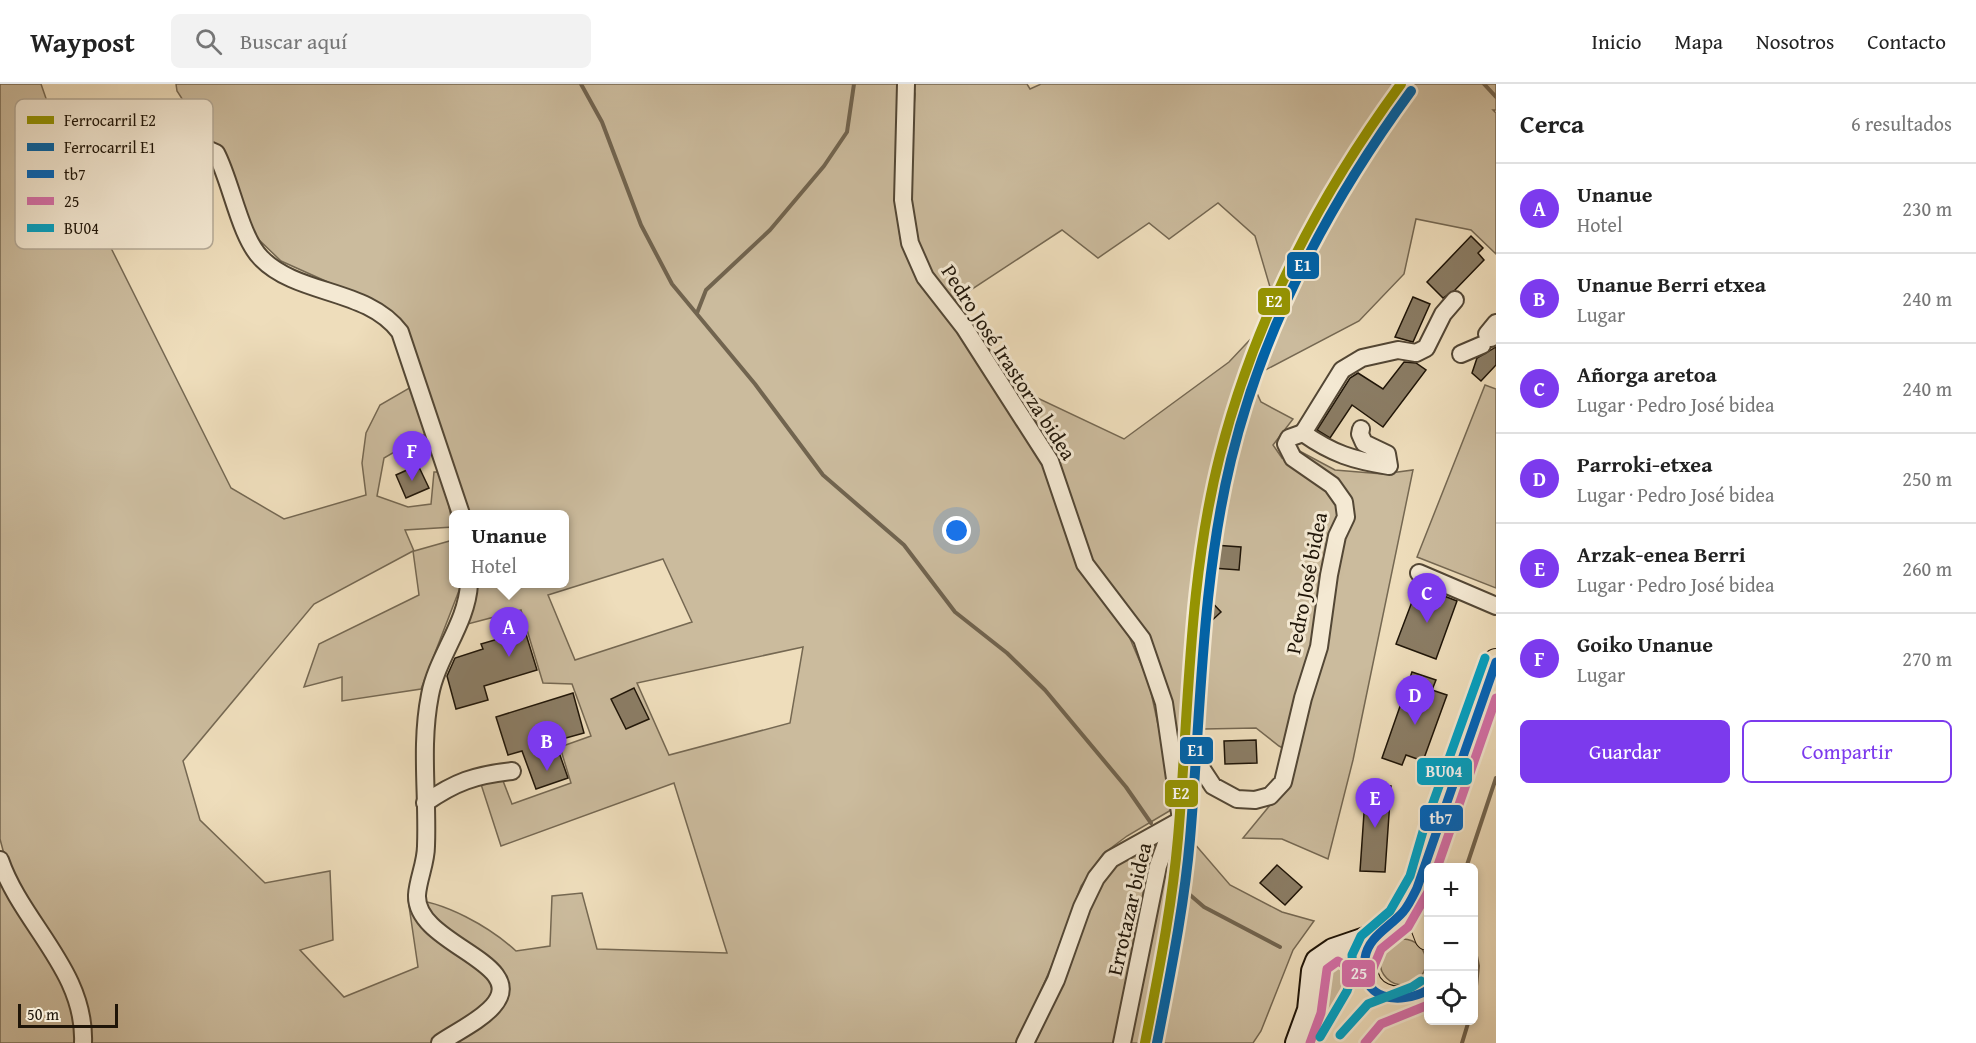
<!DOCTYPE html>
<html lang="es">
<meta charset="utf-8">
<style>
body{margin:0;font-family:"Gentium Book Plus",serif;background:#f2f2f2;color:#222}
.controls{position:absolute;right:18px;bottom:18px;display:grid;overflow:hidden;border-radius:9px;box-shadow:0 3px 9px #0003}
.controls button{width:54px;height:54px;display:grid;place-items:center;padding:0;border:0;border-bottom:2px solid #e0e0e0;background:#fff;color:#222;font:30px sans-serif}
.scale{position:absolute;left:18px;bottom:15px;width:100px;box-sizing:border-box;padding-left:6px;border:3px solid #1f1508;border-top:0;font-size:16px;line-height:21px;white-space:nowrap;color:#1f1508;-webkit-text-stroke:4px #f4e9d3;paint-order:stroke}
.you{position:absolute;left:957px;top:447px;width:21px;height:21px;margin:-15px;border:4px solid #fff;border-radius:50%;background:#1a73e8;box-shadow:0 0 0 9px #1a73e833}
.badge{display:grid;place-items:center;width:39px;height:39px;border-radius:50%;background:#7c3aed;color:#fff;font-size:20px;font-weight:700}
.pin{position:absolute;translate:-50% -50px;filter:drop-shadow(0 2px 3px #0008)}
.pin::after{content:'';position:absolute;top:32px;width:21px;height:18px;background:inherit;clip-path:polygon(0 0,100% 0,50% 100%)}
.popup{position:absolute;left:449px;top:426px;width:120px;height:78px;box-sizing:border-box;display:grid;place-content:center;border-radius:9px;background:#fff;filter:drop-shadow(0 2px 4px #0005);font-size:20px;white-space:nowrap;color:#767676}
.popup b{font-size:22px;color:#222}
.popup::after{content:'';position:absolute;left:50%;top:100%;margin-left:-12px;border:12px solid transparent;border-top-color:#fff}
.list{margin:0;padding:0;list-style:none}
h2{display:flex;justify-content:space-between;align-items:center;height:78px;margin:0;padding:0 24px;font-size:26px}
h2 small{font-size:20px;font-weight:400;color:#767676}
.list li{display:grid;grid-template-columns:39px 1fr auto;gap:18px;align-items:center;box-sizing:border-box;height:90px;padding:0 24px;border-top:2px solid #e0e0e0}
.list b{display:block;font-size:22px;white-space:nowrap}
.list p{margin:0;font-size:20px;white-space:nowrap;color:#767676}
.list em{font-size:20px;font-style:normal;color:#767676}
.actions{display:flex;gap:12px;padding:18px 24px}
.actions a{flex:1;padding:14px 0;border:2px solid #7c3aed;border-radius:9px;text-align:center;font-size:21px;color:#7c3aed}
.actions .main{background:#7c3aed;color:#fff}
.icon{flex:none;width:33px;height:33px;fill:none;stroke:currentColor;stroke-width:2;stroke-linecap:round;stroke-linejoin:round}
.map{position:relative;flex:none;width:1496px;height:959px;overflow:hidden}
header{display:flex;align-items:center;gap:36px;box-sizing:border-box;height:84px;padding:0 30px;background:#fff;border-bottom:2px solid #e0e0e0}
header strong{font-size:28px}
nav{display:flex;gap:33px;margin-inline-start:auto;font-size:21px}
.search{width:420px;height:54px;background:#f2f2f2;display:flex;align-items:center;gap:15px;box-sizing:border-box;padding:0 21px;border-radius:9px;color:#767676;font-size:22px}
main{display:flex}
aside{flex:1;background:#fff}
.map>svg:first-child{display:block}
.green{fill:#cbbb9d;stroke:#756852;stroke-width:1.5;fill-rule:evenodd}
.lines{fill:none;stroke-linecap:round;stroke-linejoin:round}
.stream{stroke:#71644f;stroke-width:4}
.building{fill:#8b7d65;stroke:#1f1508;stroke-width:1.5}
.street-casing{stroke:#534735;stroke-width:20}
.secondary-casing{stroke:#1f1508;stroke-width:26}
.primary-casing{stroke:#1f1508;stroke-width:28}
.street{stroke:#f4e9d3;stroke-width:16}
.secondary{stroke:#f4e9d3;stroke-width:22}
.primary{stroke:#edb;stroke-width:26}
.bus-1-casing{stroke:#f4e9d3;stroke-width:14}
.bus-2-casing{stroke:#f4e9d3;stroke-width:14}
.bus-3-casing{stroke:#f4e9d3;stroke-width:14}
.bus-1{stroke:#0065bd;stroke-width:9}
.bus-2{stroke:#d670aa;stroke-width:9}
.bus-3{stroke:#02a2c4;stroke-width:9}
.rail-1-casing{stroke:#f4e9d3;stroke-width:15}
.rail-2-casing{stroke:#f4e9d3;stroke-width:15}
.rail-1{stroke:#959402;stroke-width:10}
.rail-2{stroke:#0063a9;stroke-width:10}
.labels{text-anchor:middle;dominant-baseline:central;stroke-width:6;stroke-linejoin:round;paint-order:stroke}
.street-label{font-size:21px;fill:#1f1508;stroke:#f4e9d3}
.key{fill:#f4e9d3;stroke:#b4a996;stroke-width:1.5}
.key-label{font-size:16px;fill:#1f1508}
.line-badge{stroke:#f4e9d3;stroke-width:2}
.badge-label{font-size:16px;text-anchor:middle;font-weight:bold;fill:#fff}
</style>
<header>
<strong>Waypost</strong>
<div class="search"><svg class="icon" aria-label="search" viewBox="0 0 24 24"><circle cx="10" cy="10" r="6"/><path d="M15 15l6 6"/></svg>Buscar aquí</div>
<nav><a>Inicio</a><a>Mapa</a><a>Nosotros</a><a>Contacto</a></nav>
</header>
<main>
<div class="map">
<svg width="1496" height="959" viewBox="0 0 1496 959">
<rect width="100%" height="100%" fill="#edb"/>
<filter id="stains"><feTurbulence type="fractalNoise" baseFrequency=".00333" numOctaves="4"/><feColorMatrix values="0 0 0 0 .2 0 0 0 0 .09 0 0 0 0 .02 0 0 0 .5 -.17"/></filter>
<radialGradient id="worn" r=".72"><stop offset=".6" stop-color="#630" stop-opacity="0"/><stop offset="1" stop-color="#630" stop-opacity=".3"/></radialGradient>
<!-- green -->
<g class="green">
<path d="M 0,0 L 41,0 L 59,52 L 84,110 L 231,404 L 284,435 L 366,411 L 362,379 L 366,349 L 380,321 L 411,303 L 427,349 L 384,374 L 377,412 L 408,423 L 431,420 L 434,388 L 442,388 L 453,443 L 405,446 L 414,467 L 453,456 L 454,500 L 460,500 L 460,504 L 421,605 L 342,617 L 342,593 L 304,603 L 319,560 L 419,511 L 413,467 L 314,520 L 183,677 L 200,736 L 265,799 L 330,787 L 333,856 L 300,866 L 344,913 L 418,883 L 408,815 C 444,817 490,843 516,867 L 550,862 L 552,812 L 582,809 L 597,865 L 727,869 L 674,699 L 501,762 L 478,691 L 498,684 L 512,720 L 571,699 L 560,663 L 591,652 L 572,600 L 543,599 L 521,526 L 464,541 L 478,500 L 564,500 L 564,430 L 465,430 L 404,240 L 390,226 L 281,177 L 255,152 L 222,66 L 208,55 L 177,7 L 176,0 L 900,0 L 896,109 L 900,154 L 912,183 L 961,247 L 1047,386 L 1125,543 L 1149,599 L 1162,659 L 1171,726 L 1127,752 L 1103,770 L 1081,802 L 1052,881 L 1018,959 L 88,959 L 89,947 L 8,785 L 0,755 ZM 663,475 L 692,538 L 575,576 L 548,511 ZM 803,563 L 790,639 L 669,671 L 637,599 Z"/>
<path d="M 912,0 L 1027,0 L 1030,5 L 1041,0 L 1496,0 L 1496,26 L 1493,26 L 1496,29 L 1496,170 L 1471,146 L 1416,135 L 1404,190 L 1359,237 L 1250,294 L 1261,318 L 1293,335 L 1273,361 L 1282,374 L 1292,363 L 1335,386 L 1383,390 L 1413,386 L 1353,676 L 1328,775 L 1282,755 L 1243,754 L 1285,703 L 1296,671 L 1279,662 L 1256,644 L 1204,645 L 1203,662 L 1178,659 L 1165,602 L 1083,460 L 1065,395 L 1010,301 L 1124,355 L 1229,278 L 1277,227 L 1255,152 L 1218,119 L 1169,155 L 1149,139 L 1098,174 L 1062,146 L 951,219 C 942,207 931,194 924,181 C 900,135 911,60 915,10 Z"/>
<path d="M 1485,301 L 1496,305 L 1496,504 L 1417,473 Z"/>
<path d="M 1177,751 L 1187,751 L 1230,801 L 1282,828 L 1314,837 L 1293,866 L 1261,947 L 1253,959 L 1128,959 L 1155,816 Z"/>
<path d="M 1149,760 L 1157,761 L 1159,769 L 1147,795 L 1129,902 L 1115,959 L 1035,959 L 1060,906 L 1099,797 L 1111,784 Z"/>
<path d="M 0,790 C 15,837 57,870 71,917 C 75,930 74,946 76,959 L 0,959 Z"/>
<circle cx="1403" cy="878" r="23"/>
<path d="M 1341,874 L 1351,877 L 1356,886 L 1323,959 L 1303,959 L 1327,880 Z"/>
</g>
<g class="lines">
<!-- stream -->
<g class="stream">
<path d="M 581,0 L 602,38 L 641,141 L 672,200 L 755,300 L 823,391 L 904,461 L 955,528 L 1007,569 L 1045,606 L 1126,703 L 1151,739"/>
<path d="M 1484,0 L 1496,13"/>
<path d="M 697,229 L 706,206 L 770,146 L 824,82 L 847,48 L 854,0"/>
<path d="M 1466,784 L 1496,694"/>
<path d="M 1182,804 L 1204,823 L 1280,863"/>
<path d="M 1474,862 L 1478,882 L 1474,922"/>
<path d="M 1462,959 L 1469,936"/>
</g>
</g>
<!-- building -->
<g class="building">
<path d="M 1471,152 L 1483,164 L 1478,169 L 1484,176 L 1455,206 L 1443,214 L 1427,198 Z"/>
<path d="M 1413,213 L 1430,220 L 1413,258 L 1395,253 Z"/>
<path d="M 1496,263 L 1496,281 L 1481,297 L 1472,289 L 1477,274 Z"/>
<path d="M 1404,278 L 1416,279 L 1426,286 L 1383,343 L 1352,321 L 1330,354 L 1317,346 L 1350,294 L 1358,289 L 1383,305 Z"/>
<path d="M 418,381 L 429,404 L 406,414 L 396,391 Z"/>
<path d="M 1200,460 L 1241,463 L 1239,486 L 1199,483 Z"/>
<path d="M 1418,502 L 1457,517 L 1436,575 L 1396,560 Z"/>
<path d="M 1205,511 L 1221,528 L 1207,541 L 1191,524 Z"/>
<path d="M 525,547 L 537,586 L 484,602 L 488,616 L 456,625 L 447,592 L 455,574 L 483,565 L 481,560 Z"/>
<path d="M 1412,588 L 1436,596 L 1432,606 L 1447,611 L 1423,677 L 1406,671 L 1402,681 L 1382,674 Z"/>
<path d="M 634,604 L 649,635 L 626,645 L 611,615 Z"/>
<path d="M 573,609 L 584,649 L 555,657 L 568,694 L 536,705 L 522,667 L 508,671 L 496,633 Z"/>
<path d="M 1256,656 L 1257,679 L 1225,680 L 1224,657 Z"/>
<path d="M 1366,700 L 1391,702 L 1385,788 L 1360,787 Z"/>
<path d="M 1277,781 L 1302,803 L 1285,821 L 1260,799 Z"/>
</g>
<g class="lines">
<!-- street casing -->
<g class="street-casing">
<g id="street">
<path d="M 906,0 L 903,116 L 910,159 L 925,193 L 964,243 L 1050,377 L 1085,480 L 1142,555 L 1164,619 L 1181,736"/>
<path d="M 101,107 C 133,86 176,48 216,69 C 231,97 240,153 261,174 C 298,212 367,204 400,248 L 461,430"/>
<path d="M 1496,239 L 1487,250 L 1491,254 L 1496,250"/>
<path d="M 1461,270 L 1482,261"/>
<path d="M 1303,349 L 1342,286 L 1362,274 L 1398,266 L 1416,269 L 1426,264 L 1443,230 L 1455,216"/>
<path d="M 1419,489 L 1496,522"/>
<path d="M 1173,666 L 1190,667 L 1213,702 L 1237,715 L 1255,716 L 1270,712 L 1283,698 L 1303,614 L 1319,563 L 1329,491 L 1337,452 L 1346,433 L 1344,418 L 1332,401 L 1293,374 L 1286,360 L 1289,354 L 1303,349 C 1333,370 1353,376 1389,382 L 1387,370 L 1364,359 L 1360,350 L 1361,345"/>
<path d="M 425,719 C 455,698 475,691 512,687"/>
<path d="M 0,776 C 22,840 86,887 83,959"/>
<path d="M 440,959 C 456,948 480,937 493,922 C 531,878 415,861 417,811 C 418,795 426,779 426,762 C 428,711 420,662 430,611 C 437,573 467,539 469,500"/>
<path d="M 1025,959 L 1056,896 L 1082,823 L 1096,794 L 1111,775 L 1181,736"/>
<path d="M 1122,959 L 1158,782 L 1167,757 L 1180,737"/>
</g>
</g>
<!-- secondary casing -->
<g class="secondary-casing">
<path id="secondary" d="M 1297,959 L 1309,926 L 1313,887 L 1317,877 L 1333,866 L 1377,851"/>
</g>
<!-- primary casing -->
<g class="primary-casing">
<g id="primary">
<path d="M 1421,800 L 1423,840 L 1428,853"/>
<path d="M 1428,906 C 1400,927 1357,913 1365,873 C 1369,850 1396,841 1407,822 C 1422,798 1427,772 1435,745 C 1445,718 1456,691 1465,664 C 1475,635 1484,606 1496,578"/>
<path d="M 1330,959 L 1346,936 L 1365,890"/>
<path d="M 1349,959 L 1374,930 L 1406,917"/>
</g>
</g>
<!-- street -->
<use href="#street" class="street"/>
<!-- secondary -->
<use href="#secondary" class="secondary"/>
<!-- primary -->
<use href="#primary" class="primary"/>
<!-- bus-1 casing -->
<g class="bus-1-casing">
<path id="bus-1" d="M 1428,906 C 1399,922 1358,916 1365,874 C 1368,853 1390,843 1403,828 C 1409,821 1413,812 1417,804 L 1496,578"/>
</g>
<!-- bus-2 casing -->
<g class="bus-2-casing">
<g id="bus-2">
<path d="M 1437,784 L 1496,614"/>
<path d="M 1310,959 L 1321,929 L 1327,885 L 1338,877 L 1360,890 L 1371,889 L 1381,865 L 1408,843 L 1428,808"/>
<path d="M 1365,959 L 1381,940 L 1428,921"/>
</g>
</g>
<!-- bus-3 casing -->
<g class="bus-3-casing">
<g id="bus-3">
<path d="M 1340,951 L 1368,920 L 1412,903 L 1421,897"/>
<path d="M 1320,953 L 1347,907 L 1353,889 L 1352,871 L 1361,852 L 1390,827 L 1410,792 L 1424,744 L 1485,574"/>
</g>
</g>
<!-- bus-1 -->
<use href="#bus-1" class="bus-1"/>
<!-- bus-2 -->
<use href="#bus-2" class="bus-2"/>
<!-- bus-3 -->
<use href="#bus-3" class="bus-3"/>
<!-- rail-1 casing -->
<g class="rail-1-casing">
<path id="rail-1" d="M 1145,959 C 1158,891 1172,823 1178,754 C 1189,627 1188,496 1220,371 C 1255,235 1318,113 1401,0"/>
</g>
<!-- rail-2 casing -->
<g class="rail-2-casing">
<path id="rail-2" d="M 1157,959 C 1170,891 1184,824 1190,755 C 1201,629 1201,500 1231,376 C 1264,240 1329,119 1411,7"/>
</g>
<!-- rail-1 -->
<use href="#rail-1" class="rail-1"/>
<!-- rail-2 -->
<use href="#rail-2" class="rail-2"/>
</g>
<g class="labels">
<!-- street labels -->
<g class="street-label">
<text transform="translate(1009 278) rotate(57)">Pedro José Irastorza bidea</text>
<text transform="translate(1306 499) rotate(-79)">Pedro José bidea</text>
<text transform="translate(1129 825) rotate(-77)">Errotazar bidea</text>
</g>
</g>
<!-- legend -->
<rect x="15" y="15" width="198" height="150" rx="9" class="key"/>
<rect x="27" y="32" width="27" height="8" fill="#959402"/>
<rect x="27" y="59" width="27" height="8" fill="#0063a9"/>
<rect x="27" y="86" width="27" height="8" fill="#0065bd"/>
<rect x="27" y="113" width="27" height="8" fill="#d670aa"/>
<rect x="27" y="140" width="27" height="8" fill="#02a2c4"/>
<g class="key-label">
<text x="64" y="42">Ferrocarril E2</text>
<text x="64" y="69">Ferrocarril E1</text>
<text x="64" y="96">tb7</text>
<text x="64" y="123">25</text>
<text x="64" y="150">BU04</text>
</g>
<g class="line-badge">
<rect x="1286" y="167" width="34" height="29" rx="6" fill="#0063a9"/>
<rect x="1257" y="203" width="34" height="29" rx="6" fill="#959402"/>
<rect x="1179" y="652" width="35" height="29" rx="6" fill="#0063a9"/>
<rect x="1416" y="673" width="57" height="29" rx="6" fill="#02a2c4"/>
<rect x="1164" y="695" width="35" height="29" rx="6" fill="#959402"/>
<rect x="1419" y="720" width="45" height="28" rx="6" fill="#0065bd"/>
<rect x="1341" y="875" width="35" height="29" rx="6" fill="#d670aa"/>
</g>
<g class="badge-label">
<text x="1303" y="187">E1</text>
<text x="1274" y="223">E2</text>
<text x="1196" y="672">E1</text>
<text x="1444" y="693">BU04</text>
<text x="1181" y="715">E2</text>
<text x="1441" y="740">tb7</text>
<text x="1359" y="895">25</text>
</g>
<rect width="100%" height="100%" filter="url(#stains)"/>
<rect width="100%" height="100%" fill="url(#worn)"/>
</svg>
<div class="controls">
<button>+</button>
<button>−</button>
<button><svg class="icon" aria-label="locate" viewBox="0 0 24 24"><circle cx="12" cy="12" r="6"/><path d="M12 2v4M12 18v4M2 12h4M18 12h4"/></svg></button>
</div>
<div class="scale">50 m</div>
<div class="you"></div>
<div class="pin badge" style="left:509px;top:573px">A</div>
<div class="popup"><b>Unanue</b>Hotel</div>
<div class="pin badge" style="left:547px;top:687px">B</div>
<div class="pin badge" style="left:1427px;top:539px">C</div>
<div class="pin badge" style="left:1415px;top:641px">D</div>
<div class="pin badge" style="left:1375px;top:744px">E</div>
<div class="pin badge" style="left:412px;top:397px">F</div>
</div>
<aside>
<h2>Cerca<small>6 resultados</small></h2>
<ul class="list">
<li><span class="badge">A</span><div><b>Unanue</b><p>Hotel</p></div><em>230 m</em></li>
<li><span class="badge">B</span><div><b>Unanue Berri etxea</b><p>Lugar</p></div><em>240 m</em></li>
<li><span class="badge">C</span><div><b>Añorga aretoa</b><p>Lugar · Pedro José bidea</p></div><em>240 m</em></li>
<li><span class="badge">D</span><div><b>Parroki-etxea</b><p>Lugar · Pedro José bidea</p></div><em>250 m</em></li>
<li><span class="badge">E</span><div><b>Arzak-enea Berri</b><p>Lugar · Pedro José bidea</p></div><em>260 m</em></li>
<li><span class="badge">F</span><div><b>Goiko Unanue</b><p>Lugar</p></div><em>270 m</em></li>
</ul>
<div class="actions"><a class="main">Guardar</a><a>Compartir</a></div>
</aside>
</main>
